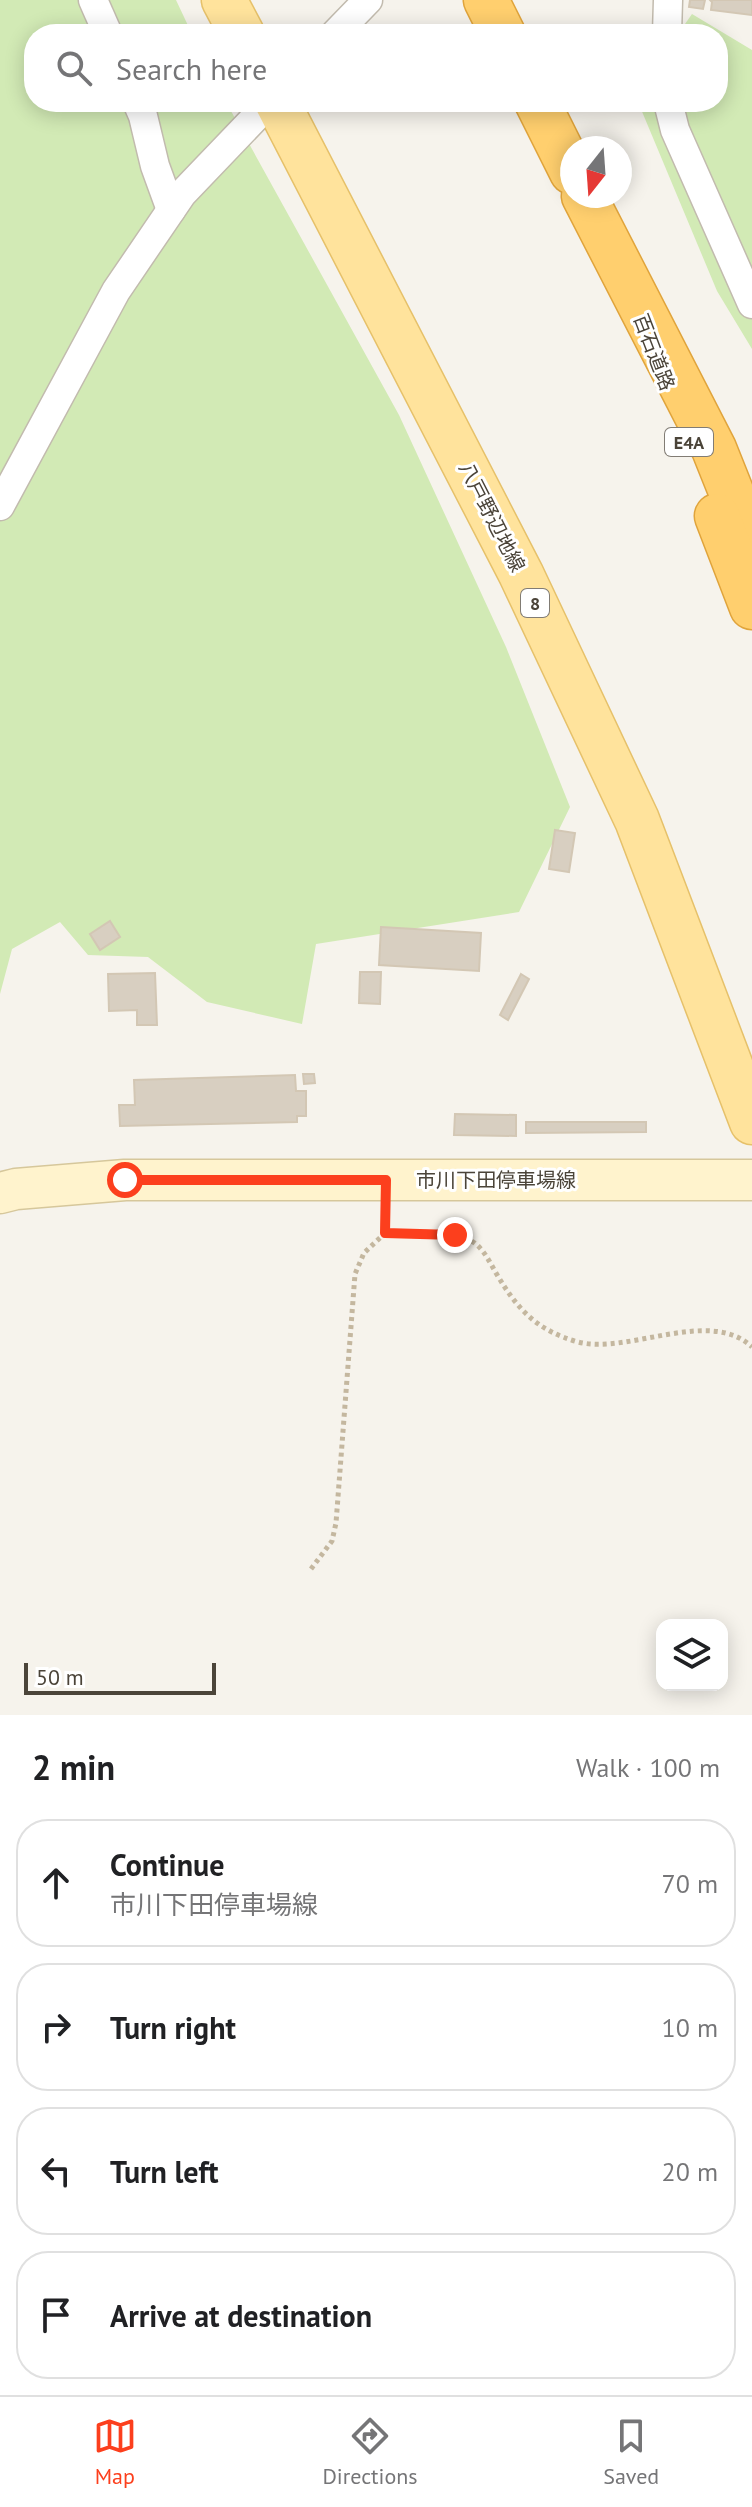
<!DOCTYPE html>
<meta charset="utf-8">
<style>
body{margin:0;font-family:"PT Sans","Noto Sans JP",sans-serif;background:#f2f2f2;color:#202124}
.controls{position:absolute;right:24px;bottom:24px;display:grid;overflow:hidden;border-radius:16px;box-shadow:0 4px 20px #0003}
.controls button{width:72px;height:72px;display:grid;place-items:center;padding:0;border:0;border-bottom:2px solid #e0e0e0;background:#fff;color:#202124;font:40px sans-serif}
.compass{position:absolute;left:560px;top:136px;width:72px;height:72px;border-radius:50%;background:#fff;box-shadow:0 4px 20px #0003;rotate:197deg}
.scale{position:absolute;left:24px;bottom:20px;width:192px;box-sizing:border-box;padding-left:8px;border:4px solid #4b4439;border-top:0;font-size:22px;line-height:28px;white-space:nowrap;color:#4b4439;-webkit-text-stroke:6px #fff;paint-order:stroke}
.stop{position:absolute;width:24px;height:24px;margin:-18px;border:6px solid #fc3f1d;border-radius:50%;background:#fff}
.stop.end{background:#fc3f1d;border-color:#fff;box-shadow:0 2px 8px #0008}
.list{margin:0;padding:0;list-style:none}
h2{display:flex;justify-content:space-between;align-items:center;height:104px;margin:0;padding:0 32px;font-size:34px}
h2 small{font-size:26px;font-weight:400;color:#757577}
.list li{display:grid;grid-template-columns:52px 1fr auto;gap:24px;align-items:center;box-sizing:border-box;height:128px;margin:0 16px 16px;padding:0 16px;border:2px solid #e0e0e0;border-radius:32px}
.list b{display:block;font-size:30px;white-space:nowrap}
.list p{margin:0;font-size:26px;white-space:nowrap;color:#757577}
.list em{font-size:26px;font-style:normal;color:#757577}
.icon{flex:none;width:44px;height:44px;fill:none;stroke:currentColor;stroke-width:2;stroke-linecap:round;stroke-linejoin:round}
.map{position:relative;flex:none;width:752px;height:1715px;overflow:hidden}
.search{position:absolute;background:#fff;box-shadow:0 4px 20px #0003;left:24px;right:24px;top:24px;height:88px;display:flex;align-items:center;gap:20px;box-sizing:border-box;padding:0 28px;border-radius:32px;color:#757577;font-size:30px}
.sheet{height:680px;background:#fff}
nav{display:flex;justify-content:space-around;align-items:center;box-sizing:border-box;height:112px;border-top:2px solid #e0e0e0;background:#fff;font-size:22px;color:#757577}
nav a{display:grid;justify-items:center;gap:4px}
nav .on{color:#fc3f1d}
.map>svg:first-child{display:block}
.green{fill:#d2eab5}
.building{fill:#d8cfc1;stroke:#d3c7b4;stroke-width:2}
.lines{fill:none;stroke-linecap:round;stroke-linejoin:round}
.minor-casing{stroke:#c2bbae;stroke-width:31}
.secondary-casing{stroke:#d6c79b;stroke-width:43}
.primary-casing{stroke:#e6c16a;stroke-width:47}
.motorway-casing{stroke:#e0a43c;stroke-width:47}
.path{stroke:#c4b79f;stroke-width:5;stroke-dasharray:4 4;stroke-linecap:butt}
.minor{stroke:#fff;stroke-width:28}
.secondary{stroke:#fff3cd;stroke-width:40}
.primary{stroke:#ffe39c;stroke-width:44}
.motorway{stroke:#ffcf6e;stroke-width:44}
.route{stroke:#fc3f1d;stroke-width:10}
.labels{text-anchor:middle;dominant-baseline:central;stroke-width:6;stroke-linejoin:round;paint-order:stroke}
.shield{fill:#fff;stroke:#817c74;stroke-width:2}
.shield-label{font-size:18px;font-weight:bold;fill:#4b4439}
.street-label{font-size:20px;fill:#4b4439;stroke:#fff}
</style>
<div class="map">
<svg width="752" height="1715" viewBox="0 0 752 1715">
<rect width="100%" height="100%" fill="#f6f3ec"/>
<!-- green -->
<g class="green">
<path d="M 0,0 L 176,0 L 192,34 L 34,34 L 34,102 L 226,102 L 399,415 L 506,647 L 570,807 L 519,912 L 316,944 L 302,1024 L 207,1002 L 148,957 L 88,955 L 60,922 L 12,949 L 0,994 Z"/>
<path d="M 692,14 L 752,50 L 752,349 L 717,291 L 638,102 L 718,102 L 718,34 L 678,34 Z"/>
</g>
<!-- building -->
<g class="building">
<path d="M 690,0 L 705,0 L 703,9 L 689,7 Z"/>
<path d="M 710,0 L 752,0 L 752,15 L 711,10 L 712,2 Z"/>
<path d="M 555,830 L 575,833 L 569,872 L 549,869 Z"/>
<path d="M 110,921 L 120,937 L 100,950 L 90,934 Z"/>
<path d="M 381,927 L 481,933 L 479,971 L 379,965 Z"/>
<path d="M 360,972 L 381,972 L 380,1004 L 359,1003 Z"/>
<path d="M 155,973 L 157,1025 L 137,1025 L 137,1010 L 109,1011 L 108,974 Z"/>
<path d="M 521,974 L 529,979 L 508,1020 L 500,1015 Z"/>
<path d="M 303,1074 L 314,1074 L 315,1083 L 304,1084 Z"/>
<path d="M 295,1075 L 296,1091 L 306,1091 L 306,1116 L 297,1116 L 297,1122 L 120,1126 L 119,1105 L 135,1105 L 134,1080 Z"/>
<path d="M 455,1114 L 516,1115 L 516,1136 L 454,1135 Z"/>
<path d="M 526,1122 L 646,1122 L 646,1132 L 526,1133 Z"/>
</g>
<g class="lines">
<!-- minor casing -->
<g class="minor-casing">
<g id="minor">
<path d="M 93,0 L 108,34"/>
<path d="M 335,34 L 368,0"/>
<path d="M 667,34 L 668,0"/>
<path d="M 137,102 L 143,116 L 155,166 L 171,210"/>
<path d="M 668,102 L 675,130 L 752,304"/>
<path d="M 0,506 L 116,291 L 182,194 L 270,102"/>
</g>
</g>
<!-- secondary casing -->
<g class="secondary-casing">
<path id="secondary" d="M 0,1193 L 16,1189 L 125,1180 L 752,1180"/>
</g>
<!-- primary casing -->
<g class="primary-casing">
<g id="primary">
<path d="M 224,0 L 242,34"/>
<path d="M 277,102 L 521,574 L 637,820 L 752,1122"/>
</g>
</g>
<!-- motorway casing -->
<g class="motorway-casing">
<g id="motorway">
<path d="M 486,0 L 503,34"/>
<path d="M 537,102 L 572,172"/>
<path d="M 584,196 L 714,449 L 752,544"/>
<path d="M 717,516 L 752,607"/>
</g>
</g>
<!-- path -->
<g class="path">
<path d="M 385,1209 L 385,1233 C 411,1234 446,1228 470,1240 C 483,1247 489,1261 496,1273 C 518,1310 536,1330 578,1342 C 628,1355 710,1307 752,1347"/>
<path d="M 311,1569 L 332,1541 L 336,1523 L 355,1274 L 364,1253 L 385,1233"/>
</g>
<!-- minor -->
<use href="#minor" class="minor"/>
<!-- secondary -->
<use href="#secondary" class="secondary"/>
<!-- primary -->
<use href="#primary" class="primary"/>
<!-- motorway -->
<use href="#motorway" class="motorway"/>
</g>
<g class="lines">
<!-- route -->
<path class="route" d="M 125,1180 L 386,1180 L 385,1233 L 455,1235"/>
</g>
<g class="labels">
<!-- shield labels -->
<g class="shield">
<rect x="665" y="428" width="48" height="28" rx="6"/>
<rect x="521" y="589" width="28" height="28" rx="6"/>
</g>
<g class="shield-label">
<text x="689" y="442">E4A</text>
<text x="535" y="603">8</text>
</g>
<!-- street labels -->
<g class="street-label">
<text transform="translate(654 352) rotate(69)">百石道路</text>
<text transform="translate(492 517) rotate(63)">八戸野辺地線</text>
<text x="496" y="1180">市川下田停車場線</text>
</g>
</g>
</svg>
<div class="controls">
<button><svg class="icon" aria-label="layers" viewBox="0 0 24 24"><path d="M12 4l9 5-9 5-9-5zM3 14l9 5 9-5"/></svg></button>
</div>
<svg class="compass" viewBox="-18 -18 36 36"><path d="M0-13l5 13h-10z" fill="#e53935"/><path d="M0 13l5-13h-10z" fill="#757577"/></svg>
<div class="scale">50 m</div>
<div class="stop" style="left:125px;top:1180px"></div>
<div class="stop end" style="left:455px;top:1235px"></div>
<div class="search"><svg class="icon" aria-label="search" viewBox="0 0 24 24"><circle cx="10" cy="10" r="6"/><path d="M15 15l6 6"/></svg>Search here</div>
</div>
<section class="sheet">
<h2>2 min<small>Walk · 100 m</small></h2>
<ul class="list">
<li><svg class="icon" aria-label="ahead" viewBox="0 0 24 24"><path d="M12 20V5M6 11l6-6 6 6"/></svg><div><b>Continue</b><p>市川下田停車場線</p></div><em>70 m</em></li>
<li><svg class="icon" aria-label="right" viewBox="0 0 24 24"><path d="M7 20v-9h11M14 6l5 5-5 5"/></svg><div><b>Turn right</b></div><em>10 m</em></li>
<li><svg class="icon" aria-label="left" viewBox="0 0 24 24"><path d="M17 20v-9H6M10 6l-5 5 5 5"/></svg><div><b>Turn left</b></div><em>20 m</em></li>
<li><svg class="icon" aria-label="arrive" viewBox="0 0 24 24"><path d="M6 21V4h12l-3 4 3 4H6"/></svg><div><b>Arrive at destination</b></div></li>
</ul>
</section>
<nav>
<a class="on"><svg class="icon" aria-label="map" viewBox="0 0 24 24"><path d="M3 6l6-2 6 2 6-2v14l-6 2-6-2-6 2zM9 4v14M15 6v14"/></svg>Map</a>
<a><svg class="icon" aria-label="directions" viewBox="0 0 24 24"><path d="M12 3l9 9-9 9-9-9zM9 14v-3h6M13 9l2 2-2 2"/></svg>Directions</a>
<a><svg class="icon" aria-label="saved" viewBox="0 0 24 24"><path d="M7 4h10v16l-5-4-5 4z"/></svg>Saved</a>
</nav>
